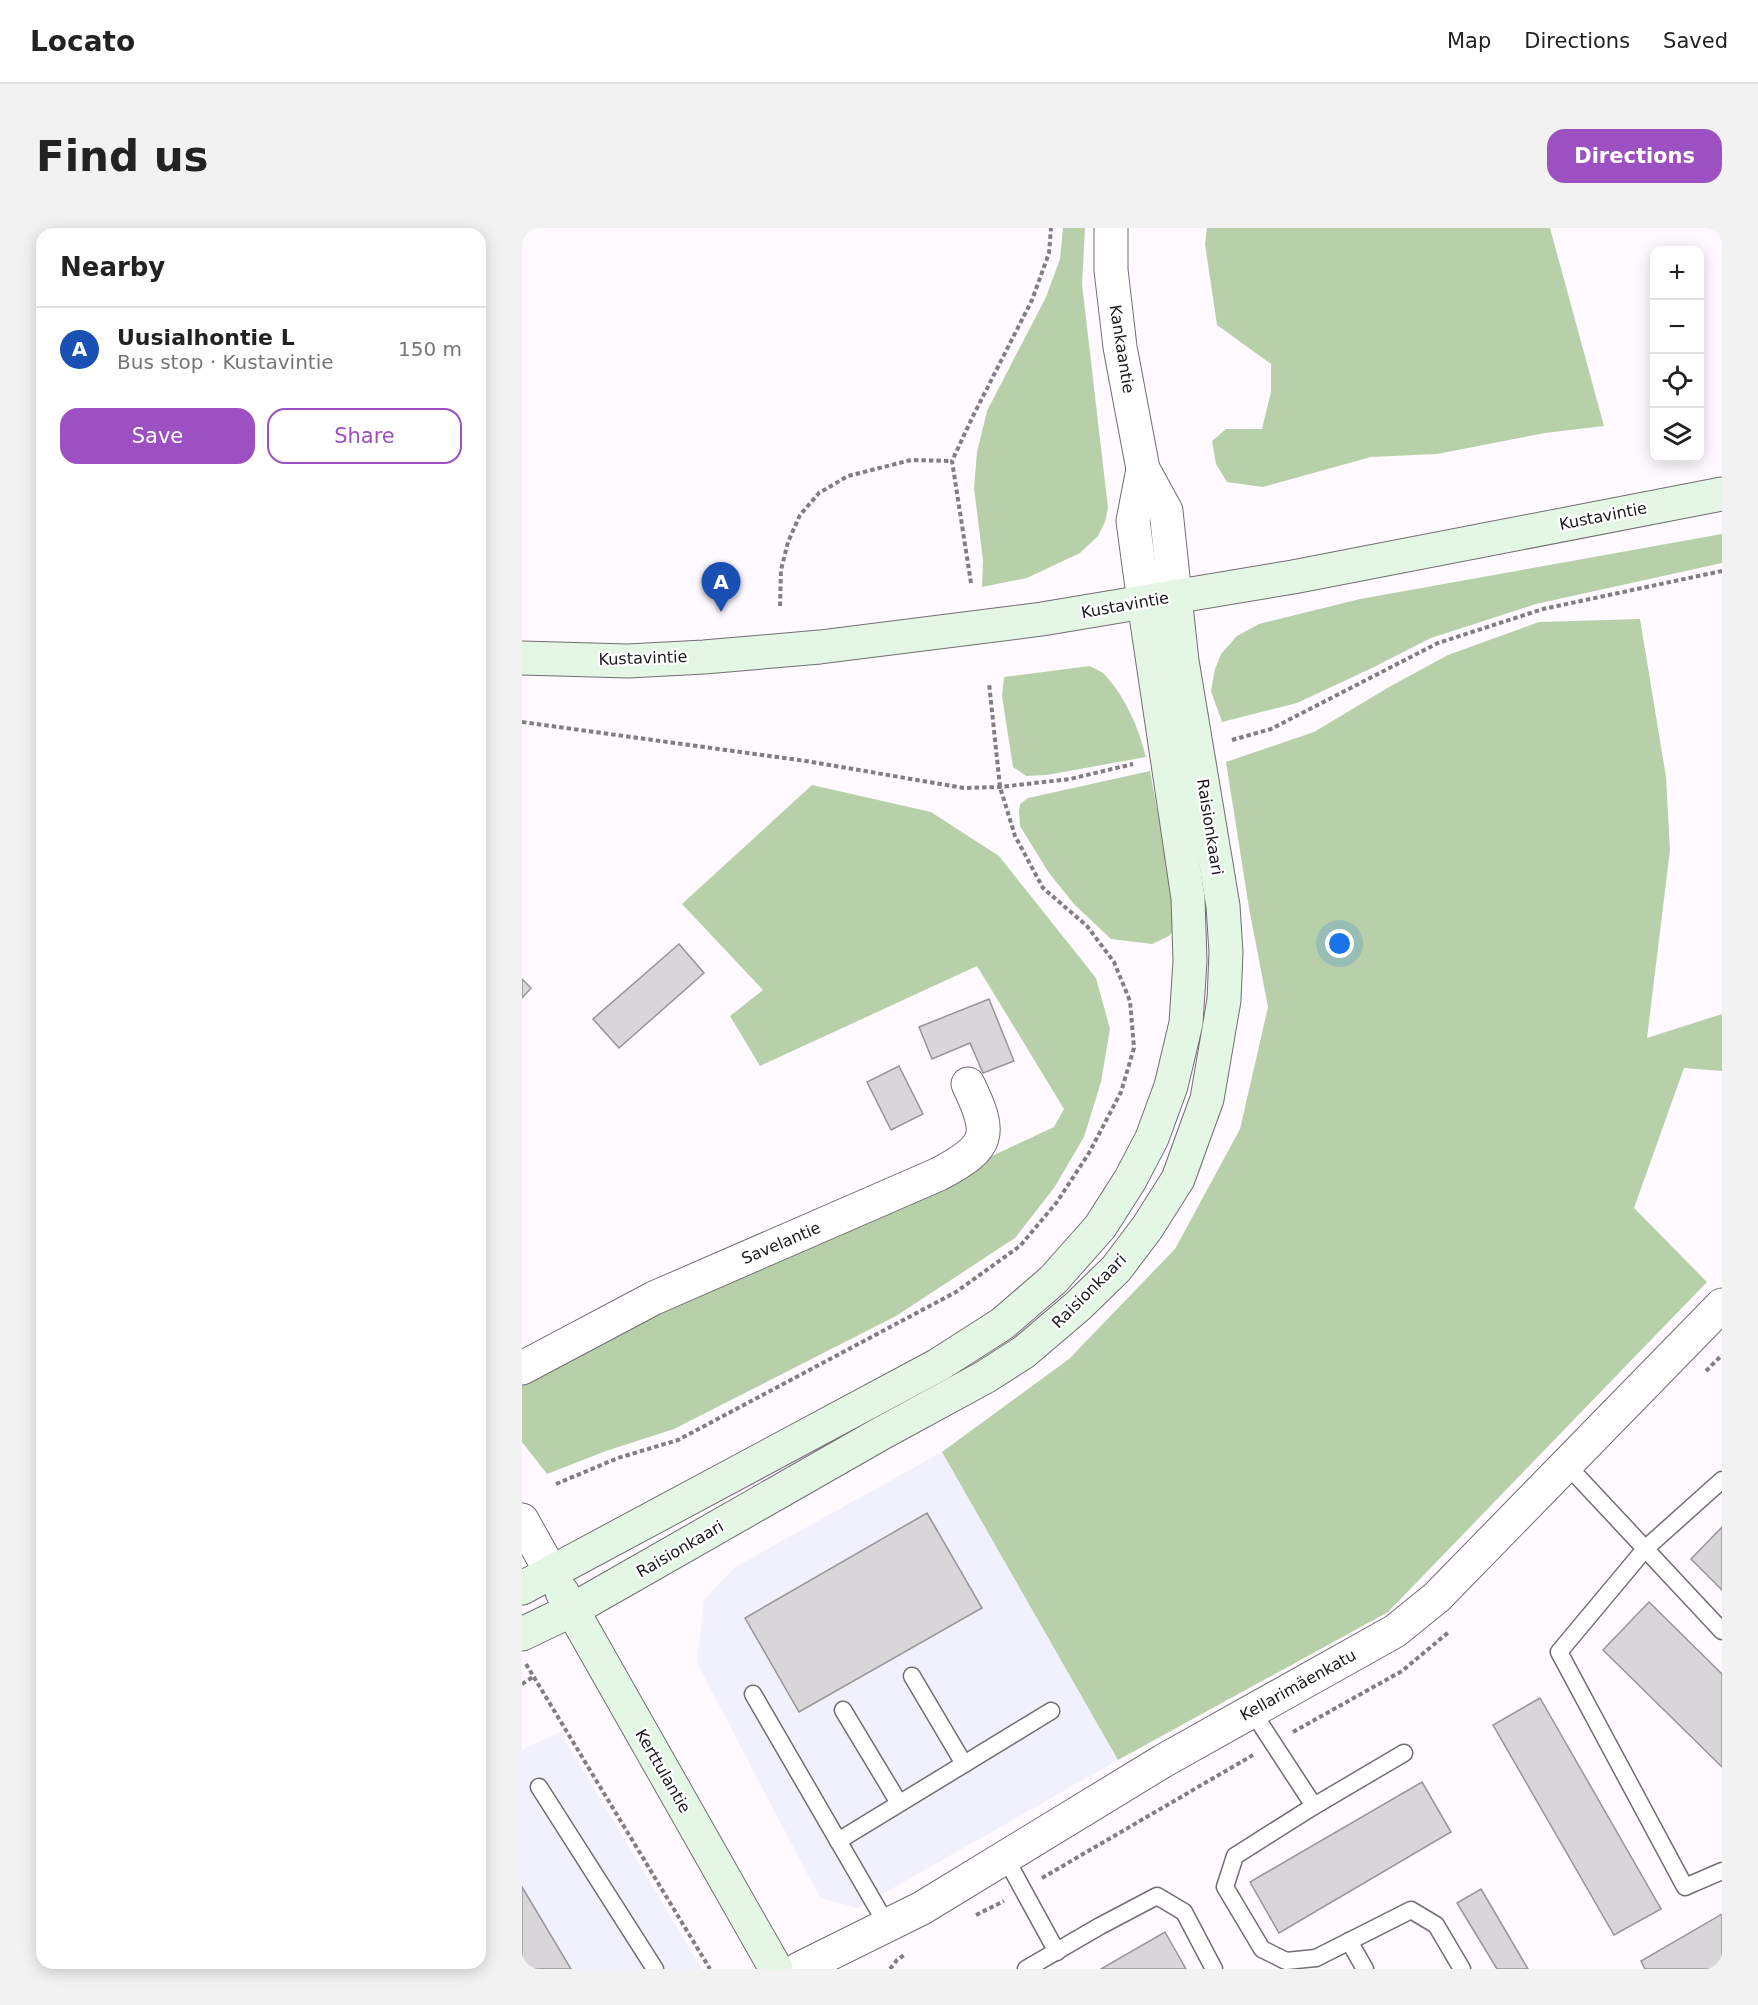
<!DOCTYPE html>
<meta charset="utf-8">
<style>
body{margin:0;font-family:"DejaVu Sans",sans-serif;background:#f2f2f2;color:#222}
.controls{position:absolute;right:18px;top:18px;display:grid;overflow:hidden;border-radius:12px;box-shadow:0 3px 15px #0003}
.controls button{width:54px;height:54px;display:grid;place-items:center;padding:0;border:0;border-bottom:2px solid #e0e0e0;background:#fff;color:#222;font:30px sans-serif}
.you{position:absolute;left:818px;top:716px;width:21px;height:21px;margin:-15px;border:4px solid #fff;border-radius:50%;background:#1a73e8;box-shadow:0 0 0 9px #1a73e833}
.badge{display:grid;place-items:center;width:39px;height:39px;border-radius:50%;background:#9d50c2;color:#fff;font-size:20px;font-weight:700}
.pin{position:absolute;translate:-50% -50px;filter:drop-shadow(0 2px 3px #0008)}
.pin::after{content:'';position:absolute;top:32px;width:21px;height:18px;background:inherit;clip-path:polygon(0 0,100% 0,50% 100%)}
.list{margin:0;padding:0;list-style:none}
h2{display:flex;justify-content:space-between;align-items:center;height:78px;margin:0;padding:0 24px;font-size:26px}
h2 small{font-size:20px;font-weight:400;color:#767676}
.list li{display:grid;grid-template-columns:39px 1fr auto;gap:18px;align-items:center;box-sizing:border-box;height:84px;padding:0 24px;border-top:2px solid #e0e0e0}
.list b{display:block;font-size:22px;white-space:nowrap}
.list p{margin:0;font-size:20px;white-space:nowrap;color:#767676}
.list em{font-size:20px;font-style:normal;color:#767676}
.actions{display:flex;gap:12px;padding:18px 24px}
.actions a{flex:1;padding:14px 0;border:2px solid #9d50c2;border-radius:18px;text-align:center;font-size:21px;color:#9d50c2}
.actions .main{background:#9d50c2;color:#fff}
.icon{flex:none;width:33px;height:33px;fill:none;stroke:currentColor;stroke-width:2;stroke-linecap:round;stroke-linejoin:round}
.map{position:relative;flex:none;width:1200px;height:1741px;overflow:hidden;border-radius:18px}
header{display:flex;align-items:center;gap:36px;box-sizing:border-box;height:84px;padding:0 30px;background:#fff;border-bottom:2px solid #e0e0e0}
header strong{font-size:28px}
nav{display:flex;gap:33px;margin-inline-start:auto;font-size:21px}
.intro{display:flex;align-items:center;justify-content:space-between;box-sizing:border-box;height:144px;padding:0 36px}
h1{margin:0;font-size:42px}
.button{padding:15px 27px;border-radius:18px;background:#9d50c2;color:#fff;font-size:21px;font-weight:700}
main{display:flex;gap:36px;padding:0 36px}
aside{flex:1;background:#fff;border-radius:18px;box-shadow:0 3px 15px #0003}
.map>svg:first-child{display:block}
.commercial{fill:#f1f0fd}
.green{fill:#b8d0a9}
.building{fill:#d9d6da;stroke:#979498;stroke-width:1.5}
.lines{fill:none;stroke-linecap:round;stroke-linejoin:round}
.service-casing{stroke:#716d72;stroke-width:19}
.minor-casing{stroke:#716d72;stroke-width:35}
.tertiary-casing{stroke:#716d72;stroke-width:35}
.secondary-casing{stroke:#716d72;stroke-width:35}
.path{stroke:#817e82;stroke-width:4;stroke-dasharray:4.5 3;stroke-linecap:butt}
.service{stroke:#fff;stroke-width:16}
.minor{stroke:#fff;stroke-width:33}
.tertiary{stroke:#fff;stroke-width:33}
.secondary{stroke:#e4f6e4;stroke-width:33}
.labels{text-anchor:middle;dominant-baseline:central;stroke-width:4.5;stroke-linejoin:round;paint-order:stroke}
.street-label{font-size:16px;fill:#1a191b;stroke:#fff}
</style>
<header>
<strong>Locato</strong>
<nav><a>Map</a><a>Directions</a><a>Saved</a></nav>
</header>
<div class="intro"><h1>Find us</h1><a class="button">Directions</a></div>
<main>
<aside>
<h2>Nearby<small></small></h2>
<ul class="list">
<li><span class="badge" style="background:#1a4fb4">A</span><div><b>Uusialhontie L</b><p>Bus stop · Kustavintie</p></div><em>150 m</em></li>
</ul>
<div class="actions"><a class="main">Save</a><a>Share</a></div>
</aside>
<div class="map">
<svg width="1200" height="1741" viewBox="0 0 1200 1741">
<rect width="100%" height="100%" fill="#fefaff"/>
<!-- commercial -->
<g class="commercial">
<path d="M 420,1224 L 596,1532 L 336,1680 L 298,1670 L 175,1435 L 182,1372 L 213,1339 Z"/>
<path d="M 38,1504 L 180,1741 L 0,1741 L 0,1522 Z"/>
</g>
<!-- green -->
<g class="green">
<path d="M 541,0 L 563,0 L 560,56 L 586,280 L 583,294 L 576,308 L 558,325 L 505,350 L 460,359 L 461,332 L 452,260 L 455,224 L 465,183 L 524,69 L 538,31 Z"/>
<path d="M 685,0 L 1028,0 L 1082,198 L 1023,205 L 915,226 L 849,229 L 741,259 L 705,254 L 694,236 L 690,213 L 704,201 L 740,201 L 749,164 L 749,136 L 695,97 L 683,16 Z"/>
<path d="M 1200,306 L 1200,335 L 1014,376 L 909,410 L 848,441 L 775,475 L 700,494 L 689,463 L 693,441 L 699,426 L 715,408 L 737,396 L 838,371 Z"/>
<path d="M 1118,391 L 1144,549 L 1148,622 L 1125,810 L 1200,786 L 1200,843 L 1162,840 L 1112,980 L 1185,1054 L 866,1384 L 596,1532 L 420,1224 L 547,1131 L 653,1021 L 718,901 L 746,779 L 727,680 L 704,534 L 792,504 L 867,459 L 926,427 L 1017,394 Z"/>
<path d="M 568,438 C 573,441 580,443 584,448 C 604,470 617,501 624,529 L 525,547 L 504,548 L 491,539 L 480,468 L 482,449 Z"/>
<path d="M 628,543 L 650,663 L 654,699 L 647,708 L 630,716 L 589,711 L 552,676 L 527,645 L 498,598 L 497,584 L 498,576 L 506,570 Z"/>
<path d="M 290,557 L 409,584 L 477,628 L 574,750 L 588,801 L 579,854 L 562,909 L 532,960 L 493,1010 L 374,1088 L 152,1201 L 84,1223 L 25,1246 L 0,1214 L 0,1148 L 532,899 L 542,881 L 455,738 L 238,838 L 208,788 L 241,762 L 160,676 Z"/>
</g>
<!-- building -->
<g class="building">
<path d="M 157,716 L 182,745 L 97,820 L 71,791 Z"/>
<path d="M 0,751 L 9,760 L 0,770 Z"/>
<path d="M 467,771 L 492,833 L 461,845 L 448,815 L 410,831 L 397,799 Z"/>
<path d="M 377,838 L 401,886 L 369,902 L 345,854 Z"/>
<path d="M 405,1285 L 460,1380 L 277,1484 L 223,1390 Z"/>
<path d="M 1200,1299 L 1200,1362 L 1169,1331 Z"/>
<path d="M 1127,1374 L 1200,1446 L 1200,1539 L 1081,1422 Z"/>
<path d="M 1018,1470 L 1139,1681 L 1092,1707 L 971,1497 Z"/>
<path d="M 900,1554 L 929,1604 L 757,1705 L 728,1654 Z"/>
<path d="M 0,1659 L 49,1741 L 0,1741 Z"/>
<path d="M 959,1661 L 1006,1741 L 975,1741 L 935,1675 Z"/>
<path d="M 1200,1686 L 1200,1741 L 1123,1741 L 1119,1733 Z"/>
<path d="M 643,1704 L 664,1741 L 579,1741 Z"/>
</g>
<g class="lines">
<!-- service casing -->
<g class="service-casing">
<g id="service">
<path d="M 1044,1236 L 1200,1403"/>
<path d="M 1200,1252 L 1123,1321 L 1037,1424 L 1163,1659 L 1200,1643"/>
<path d="M 390,1448 L 442,1536"/>
<path d="M 231,1466 L 365,1697"/>
<path d="M 321,1482 L 377,1575"/>
<path d="M 730,1483 L 792,1578 L 882,1525"/>
<path d="M 17,1559 L 133,1741"/>
<path d="M 792,1578 L 713,1628 L 703,1659 L 740,1721 L 764,1733 L 794,1730 L 889,1682 L 914,1697 L 940,1741"/>
<path d="M 316,1613 L 529,1483"/>
<path d="M 483,1629 L 535,1724"/>
<path d="M 827,1713 L 843,1741"/>
<path d="M 504,1741 L 578,1698 L 635,1668 L 662,1684 L 692,1741"/>
</g>
</g>
<!-- minor casing -->
<g class="minor-casing">
<g id="minor">
<path d="M 589,0 L 589,42 L 598,119 L 621,241 L 644,283 L 653,368"/>
<path d="M 621,241 L 611,293 L 622,374"/>
<path d="M 0,1140 L 132,1070 L 417,946 C 468,919 471,907 446,856"/>
<path d="M 277,1741 L 400,1680 L 641,1533 L 873,1403 L 915,1369 L 1200,1077"/>
</g>
</g>
<!-- tertiary casing -->
<g class="tertiary-casing">
<path id="tertiary" d="M 0,1292 L 29,1344"/>
</g>
<!-- secondary casing -->
<g class="secondary-casing">
<g id="secondary">
<path d="M 0,430 L 106,433 L 182,429 L 298,419 L 520,391 L 771,349 L 1200,266"/>
<path d="M 0,1360 L 416,1137 L 480,1096 L 531,1052 L 578,999 L 608,952 L 630,910 L 649,858 L 664,795 L 668,733 L 666,670 L 622,374"/>
<path d="M 40,1364 L 254,1741"/>
<path d="M 0,1406 L 50,1382 L 360,1205 L 463,1149 L 502,1124 L 556,1078 L 594,1041 L 625,1000 L 656,951 L 685,871 L 702,772 L 704,724 L 701,678 L 660,433 L 653,368"/>
</g>
</g>
<!-- path -->
<g class="path">
<path d="M 449,355 L 430,233 L 451,188 L 510,72 L 527,25 L 529,0"/>
<path d="M 258,378 L 259,342 L 266,314 L 278,287 L 297,265 L 326,248 L 389,232 L 430,233"/>
<path d="M 0,494 L 284,533 L 442,560 L 478,559 L 548,551 L 611,536"/>
<path d="M 710,512 L 749,501 L 916,415 L 1021,381 L 1200,343"/>
<path d="M 1184,1143 L 1200,1127"/>
<path d="M 34,1256 L 96,1230 L 156,1212 L 434,1064 L 498,1018 L 535,974 L 567,925 L 599,864 L 612,820 L 608,773 L 592,734 L 565,698 L 521,660 L 493,608 L 478,559 L 467,455"/>
<path d="M 4,1436 L 188,1741"/>
<path d="M 0,1456 L 11,1449"/>
<path d="M 771,1504 L 880,1443 L 928,1403"/>
<path d="M 520,1650 L 731,1527"/>
<path d="M 454,1687 L 482,1673"/>
<path d="M 368,1741 L 375,1732 L 382,1727"/>
</g>
<!-- service -->
<use href="#service" class="service"/>
<!-- minor -->
<use href="#minor" class="minor"/>
<!-- tertiary -->
<use href="#tertiary" class="tertiary"/>
<!-- secondary -->
<use href="#secondary" class="secondary"/>
</g>
<g class="labels">
<!-- street labels -->
<g class="street-label">
<text transform="translate(600 121) rotate(81)">Kankaantie</text>
<text transform="translate(1081 288) rotate(-11)">Kustavintie</text>
<text transform="translate(603 377) rotate(-10)">Kustavintie</text>
<text transform="translate(121 430) rotate(-2)">Kustavintie</text>
<text transform="translate(688 599) rotate(81)">Raisionkaari</text>
<text transform="translate(259 1015) rotate(-23)">Savelantie</text>
<text transform="translate(567 1063) rotate(-45)">Raisionkaari</text>
<text transform="translate(158 1321) rotate(-30)">Raisionkaari</text>
<text transform="translate(776 1457) rotate(-29)">Kellarimäenkatu</text>
<text transform="translate(141 1543) rotate(60)">Kerttulantie</text>
</g>
</g>
</svg>
<div class="controls">
<button>+</button>
<button>−</button>
<button><svg class="icon" aria-label="locate" viewBox="0 0 24 24"><circle cx="12" cy="12" r="6"/><path d="M12 2v4M12 18v4M2 12h4M18 12h4"/></svg></button>
<button><svg class="icon" aria-label="layers" viewBox="0 0 24 24"><path d="M12 4l9 5-9 5-9-5zM3 14l9 5 9-5"/></svg></button>
</div>
<div class="you"></div>
<div class="pin badge" style="left:199px;top:384px;background:#1a4fb4">A</div>
</div>
</main>
